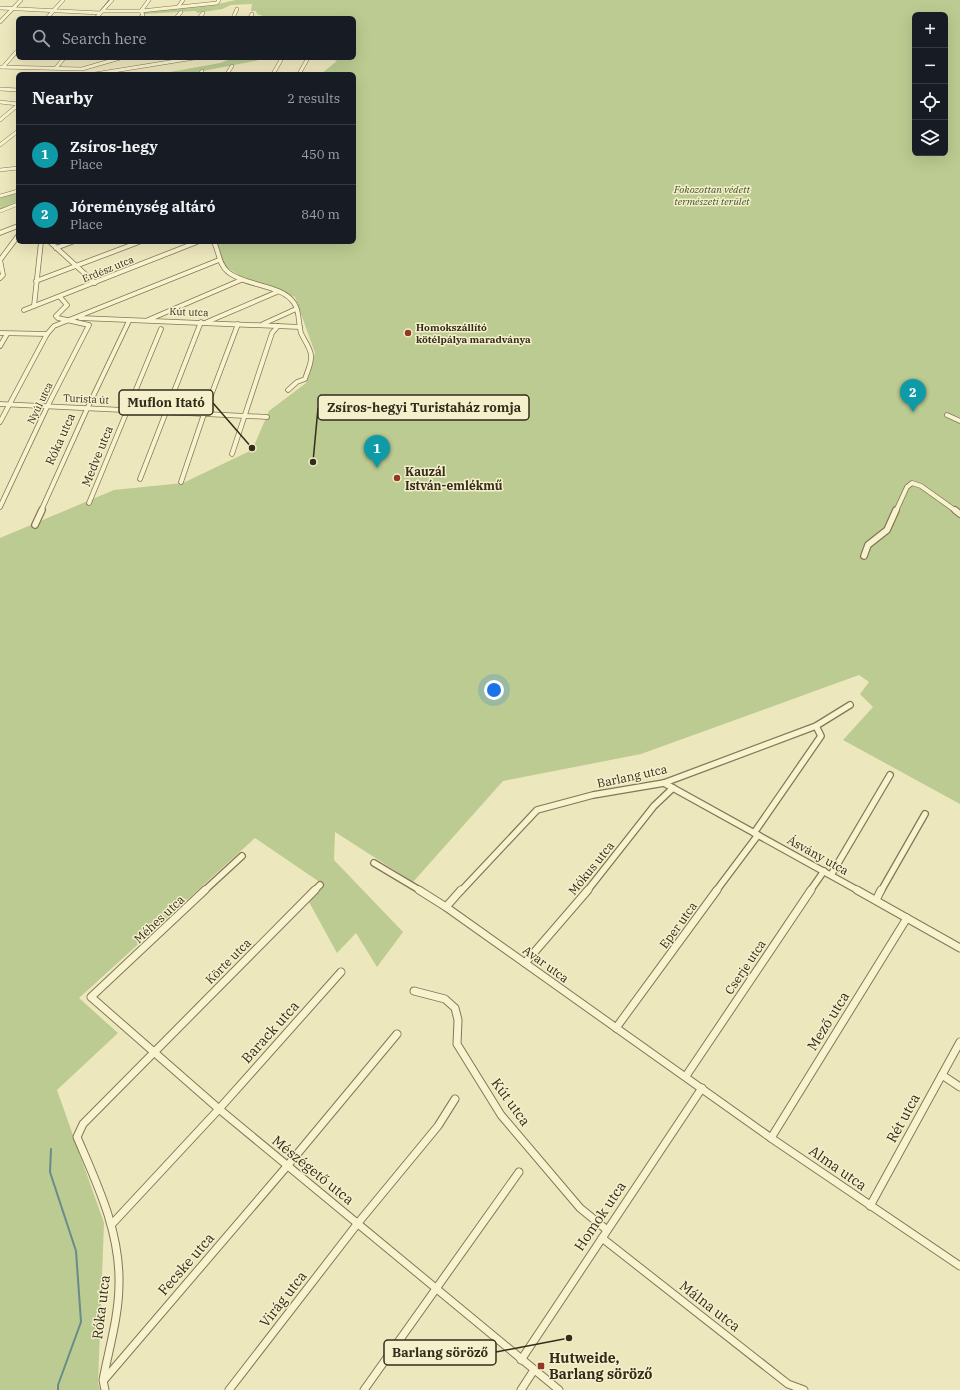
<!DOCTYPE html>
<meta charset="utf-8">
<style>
body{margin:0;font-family:"IBM Plex Serif",serif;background:#20242c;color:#f1f3f6}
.controls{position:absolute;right:12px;top:12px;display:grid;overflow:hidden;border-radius:6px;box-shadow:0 4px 16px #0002}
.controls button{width:36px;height:36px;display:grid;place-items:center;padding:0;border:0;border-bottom:1px solid #363941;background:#171b24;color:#f1f3f6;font:20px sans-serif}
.you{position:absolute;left:494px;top:690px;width:14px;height:14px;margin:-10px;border:3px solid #fff;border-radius:50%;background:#1a73e8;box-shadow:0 0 0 6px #1a73e833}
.badge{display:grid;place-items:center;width:26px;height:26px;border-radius:50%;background:#db2777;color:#fff;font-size:13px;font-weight:700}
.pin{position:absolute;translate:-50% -33px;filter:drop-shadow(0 1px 2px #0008)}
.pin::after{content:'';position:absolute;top:21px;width:14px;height:12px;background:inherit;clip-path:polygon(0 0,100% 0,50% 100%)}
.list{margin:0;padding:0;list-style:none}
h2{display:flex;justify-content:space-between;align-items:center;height:52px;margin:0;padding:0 16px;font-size:17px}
h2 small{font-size:13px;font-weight:400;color:#9ea1a6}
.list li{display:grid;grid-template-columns:26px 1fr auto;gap:12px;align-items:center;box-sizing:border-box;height:60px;padding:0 16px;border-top:1px solid #363941}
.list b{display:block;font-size:15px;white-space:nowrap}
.list p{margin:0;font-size:13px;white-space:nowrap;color:#9ea1a6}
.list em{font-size:13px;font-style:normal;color:#9ea1a6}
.icon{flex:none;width:22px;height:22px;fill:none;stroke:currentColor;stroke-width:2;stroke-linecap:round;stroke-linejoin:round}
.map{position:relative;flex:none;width:960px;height:1390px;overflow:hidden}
.search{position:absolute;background:#171b24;box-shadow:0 4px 16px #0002;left:16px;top:16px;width:340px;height:44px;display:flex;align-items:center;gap:10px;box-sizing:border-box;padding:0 14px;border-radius:6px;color:#9ea1a6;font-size:15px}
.panel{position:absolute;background:#171b24;box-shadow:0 4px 16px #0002;left:16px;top:72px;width:340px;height:172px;border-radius:6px}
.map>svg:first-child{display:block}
.green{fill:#bbcb91;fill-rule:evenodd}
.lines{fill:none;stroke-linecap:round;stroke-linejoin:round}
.stream-far1{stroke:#688c89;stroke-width:1}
.stream{stroke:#688c89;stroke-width:2}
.minor-far3-casing{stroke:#857756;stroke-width:4}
.minor-far2-casing{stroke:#857756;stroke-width:5.5}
.minor-far1-casing{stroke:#857756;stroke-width:8}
.minor-casing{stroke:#857756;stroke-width:9}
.minor-far3{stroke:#f8f3cf;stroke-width:3}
.minor-far2{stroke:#f8f3cf;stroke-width:4}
.minor-far1{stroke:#f8f3cf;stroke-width:5.5}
.minor{stroke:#f8f3cf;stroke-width:7}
.poi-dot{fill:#933827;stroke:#f5f0cc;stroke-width:1.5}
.labels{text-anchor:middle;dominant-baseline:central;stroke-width:3;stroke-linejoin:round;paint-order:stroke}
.far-park-label{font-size:10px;font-style:italic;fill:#3d5022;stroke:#f5f0cc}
.far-street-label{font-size:10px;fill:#342b1b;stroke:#f5f0cc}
.far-poi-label{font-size:10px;font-weight:bold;fill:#342b1b;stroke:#f5f0cc;text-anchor:start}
.street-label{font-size:12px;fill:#342b1b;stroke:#f5f0cc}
.poi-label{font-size:12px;font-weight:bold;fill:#342b1b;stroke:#f5f0cc;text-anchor:start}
.near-street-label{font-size:14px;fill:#342b1b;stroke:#f5f0cc}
.near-poi-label{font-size:14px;font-weight:bold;fill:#342b1b;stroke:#f5f0cc;text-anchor:start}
.leader{fill:none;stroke:#342b1b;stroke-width:1.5}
.callout-dot{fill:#342b1b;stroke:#f5f0cc;stroke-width:1.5}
.callout{fill:#f5f0cc;stroke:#342b1b;stroke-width:1.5}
.callout-label{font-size:13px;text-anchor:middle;font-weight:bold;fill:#342b1b}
</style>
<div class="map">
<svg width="960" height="1390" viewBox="0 0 960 1390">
<rect width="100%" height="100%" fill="#ede7bd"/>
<!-- green -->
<g class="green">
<path d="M 236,0 L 960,0 L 960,804 L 843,740 L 873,707 L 860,694 L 869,682 L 859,675 L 641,754 L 503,781 L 413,882 L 335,832 L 334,860 L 403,932 L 377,967 L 356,933 L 337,953 L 309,902 L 324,885 L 255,838 L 79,998 L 118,1033 L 57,1090 L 104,1223 L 98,1383 L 100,1390 L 0,1390 L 0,538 L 114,490 L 183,483 L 252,450 L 269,411 L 306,383 L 315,353 L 295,297 L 240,276 L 222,264 L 219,248 L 215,242 L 354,242 L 354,74 L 321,74 L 337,61 L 331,59 L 332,58 L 354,58 L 354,18 L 263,18 L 263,16 L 257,14 L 256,11 L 251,11 L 252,4 L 231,5 L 222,9 L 197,13 L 196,11 L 144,14 L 143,11 L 218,4 ZM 915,15 L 945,15 L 945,153 L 915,153 Z"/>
<path d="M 233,58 L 270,58 L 187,74 L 159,74 L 220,63 Z"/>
<path d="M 18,192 L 18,202 L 0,209 L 0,197 Z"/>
</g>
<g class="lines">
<!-- stream-far1 -->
<path class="stream-far1" d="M 100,11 L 109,0"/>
<!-- stream -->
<path class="stream" d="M 51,1149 L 50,1172 L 76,1251 L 81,1322 L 58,1385 L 58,1390"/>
<!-- minor-far3 casing -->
<g class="minor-far3-casing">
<g id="minor-far3">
<path d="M 178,7 L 183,0"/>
<path d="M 0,8 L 100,13"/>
<path d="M 103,11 L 141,11 L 217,3 L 219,0"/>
<path d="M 47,18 L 63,0"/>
<path d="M 96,18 L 112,0"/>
<path d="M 140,18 L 143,15 L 141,11 L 149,0"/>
<path d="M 176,18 L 181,12"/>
<path d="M 199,18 L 203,13"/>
<path d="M 233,18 L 237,9"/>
<path d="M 250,18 L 252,14"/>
<path d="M 0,22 L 21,0"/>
<path d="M 327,58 L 329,58"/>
<path d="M 0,67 L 82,69 L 120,58"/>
<path d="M 3,67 L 18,50"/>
<path d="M 56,68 L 64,58"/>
<path d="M 95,74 L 194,58"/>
<path d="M 200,74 L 202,71"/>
<path d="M 227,74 L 232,66"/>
<path d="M 273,74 L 281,60"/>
<path d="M 299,74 L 308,58"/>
<path d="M 0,89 L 18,90"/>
<path d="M 0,102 L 18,104"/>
<path d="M 0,120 L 18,105"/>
<path d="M 0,145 L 18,131"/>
<path d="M 0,170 L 18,168"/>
<path d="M 0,196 L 18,191"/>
<path d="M 0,211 L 18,204"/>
</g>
</g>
<!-- minor-far2 casing -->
<g class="minor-far2-casing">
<g id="minor-far2">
<path d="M 0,233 L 18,226"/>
<path d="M 50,242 L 95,283"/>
<path d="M 214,242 C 219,252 219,265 228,272 C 245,286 283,285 294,303 C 300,311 298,323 301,333 C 304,340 310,347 311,355 C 312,363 307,372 305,379 L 297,382 L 288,390"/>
<path d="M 56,248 L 72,242"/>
<path d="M 0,278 L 3,275 L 0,260 L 18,236"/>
<path d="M 36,281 L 139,242"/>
<path d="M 34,306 L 41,242"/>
<path d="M 24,310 L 197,242"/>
<path d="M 80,318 L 300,327"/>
<path d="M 148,320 L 241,280"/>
<path d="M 207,322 L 277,292"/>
<path d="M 263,324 L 296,309"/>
<path d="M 0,333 L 47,334"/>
<path d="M 0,346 L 7,334"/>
<path d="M 0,404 L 267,417"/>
<path d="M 947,415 L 960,421"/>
<path d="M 0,422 L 47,334 L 54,326 L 219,260"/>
<path d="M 232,454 L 272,333 L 278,326"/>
<path d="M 140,479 L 201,322"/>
<path d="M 181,482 L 204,414 L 238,324"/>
<path d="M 89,503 L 161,329"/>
<path d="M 0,507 L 47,407 L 89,325 L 58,318 L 56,316 L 67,305 L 60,297"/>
<path d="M 41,511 L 87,409 L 129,321"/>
<path d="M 896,511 L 907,487 L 912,483 L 921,486 L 956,511"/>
</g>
</g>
<!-- minor-far1 casing -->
<g class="minor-far1-casing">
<g id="minor-far1">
<path d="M 955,510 L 960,514"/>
<path d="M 35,525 L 42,510"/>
<path d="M 864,556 L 868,545 L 887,530 L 896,510"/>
<path d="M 664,783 L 859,891"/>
<path d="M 754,833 L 821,736 L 816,726"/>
<path d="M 374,863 L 421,891"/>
<path d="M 831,875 L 890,775"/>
<path d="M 204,891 L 242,856"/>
<path d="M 314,891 L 320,885"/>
<path d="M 461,891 L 537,810 L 593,795 L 664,783 L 816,726 L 850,705"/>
<path d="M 587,891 L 654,806 L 673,788"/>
<path d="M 716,891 L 758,835"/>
<path d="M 810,891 L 824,871"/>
<path d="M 881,891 L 925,814"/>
</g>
</g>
<!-- minor casing -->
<g class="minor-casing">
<g id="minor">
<path d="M 205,890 L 91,997 L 219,1109 L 559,1390"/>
<path d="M 419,890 L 446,907 L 771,1138 L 960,1266"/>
<path d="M 857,890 L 960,948"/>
<path d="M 876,900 L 881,890"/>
<path d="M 446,907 L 461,890"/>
<path d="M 525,963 L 588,890"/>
<path d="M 414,991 L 445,999 L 455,1008 L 458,1020 L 457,1044 L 501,1115 L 580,1208 L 607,1230"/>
<path d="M 616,1028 L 717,890"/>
<path d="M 942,1075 L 960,1087"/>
<path d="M 686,1076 L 811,890"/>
<path d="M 771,1138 L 907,918"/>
<path d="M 870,1206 L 960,1042"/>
<path d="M 112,1224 L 219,1109 L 341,972"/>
<path d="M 602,1238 L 788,1384 L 804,1390"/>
<path d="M 521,1360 L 702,1088"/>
<path d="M 104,1380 L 288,1165 L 397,1034"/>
<path d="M 105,1390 L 103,1380 C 109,1348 119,1316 119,1283 C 120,1231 97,1184 77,1137 L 83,1124 L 315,890"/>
<path d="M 229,1390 L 358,1223 L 438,1126 L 455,1099"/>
<path d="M 364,1390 L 519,1172"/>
<path d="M 521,1390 L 534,1370"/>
</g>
</g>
<!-- minor-far3 -->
<use href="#minor-far3" class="minor-far3"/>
<!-- minor-far2 -->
<use href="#minor-far2" class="minor-far2"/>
<!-- minor-far1 -->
<use href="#minor-far1" class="minor-far1"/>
<!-- minor -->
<use href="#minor" class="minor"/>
</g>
<!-- markers -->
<g class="poi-dot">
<circle cx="408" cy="333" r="4"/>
<circle cx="397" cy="478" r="4"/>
<rect x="537" y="1362" width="8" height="8" rx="2"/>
</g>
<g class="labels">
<!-- far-park labels -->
<g class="far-park-label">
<text x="712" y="189">Fokozottan védett<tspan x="712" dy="12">természeti terület</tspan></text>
</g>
<!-- far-street labels -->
<g class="far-street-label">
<text transform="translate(108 269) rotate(-22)">Erdész utca</text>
<text transform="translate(189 312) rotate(2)">Kút utca</text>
<text transform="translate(86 399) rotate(3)">Turista út</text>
<text transform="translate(40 403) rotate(-64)">Nyúl utca</text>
</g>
<!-- far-poi labels -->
<g class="far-poi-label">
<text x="416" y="327">Homokszállító<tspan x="416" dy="12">kötélpálya maradványa</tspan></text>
</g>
<!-- street labels -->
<g class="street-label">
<text transform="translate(60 439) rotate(-66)">Róka utca</text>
<text transform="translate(97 456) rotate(-68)">Medve utca</text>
<text transform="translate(632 776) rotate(-12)">Barlang utca</text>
<text transform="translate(818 855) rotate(29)">Ásvány utca</text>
<text transform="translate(591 868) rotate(-51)">Mókus utca</text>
<text transform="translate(159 919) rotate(-43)">Méhes utca</text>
<text transform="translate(678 925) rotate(-54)">Eper utca</text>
<text transform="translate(228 961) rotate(-45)">Körte utca</text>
<text transform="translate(546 964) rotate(36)">Avar utca</text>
<text transform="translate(745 967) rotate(-56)">Cserje utca</text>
</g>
<!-- poi labels -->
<g class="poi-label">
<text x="405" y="471">Kauzál<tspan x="405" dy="14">István-emlékmű</tspan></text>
</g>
<!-- near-street labels -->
<g class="near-street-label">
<text transform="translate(828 1021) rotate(-58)">Mező utca</text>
<text transform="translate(270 1032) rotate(-48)">Barack utca</text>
<text transform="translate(511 1102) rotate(54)">Kút utca</text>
<text transform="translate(903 1118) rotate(-61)">Rét utca</text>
<text transform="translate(838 1168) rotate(35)">Alma utca</text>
<text transform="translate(313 1170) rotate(39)">Mészégető utca</text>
<text transform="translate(600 1216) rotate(-56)">Homok utca</text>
<text transform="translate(186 1264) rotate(-49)">Fecske utca</text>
<text transform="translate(283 1299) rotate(-52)">Virág utca</text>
<text transform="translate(710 1306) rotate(38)">Málna utca</text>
<text transform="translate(101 1307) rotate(-83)">Róka utca</text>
</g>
<!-- near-poi labels -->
<g class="near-poi-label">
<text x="549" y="1358">Hutweide,<tspan x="549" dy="16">Barlang söröző</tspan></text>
</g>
</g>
<!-- callouts -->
<path class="leader" d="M252 448L213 403M313 462L318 408M569 1338L496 1352"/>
<g class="callout-dot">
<circle cx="252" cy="448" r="4"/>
<circle cx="313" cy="462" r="4"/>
<circle cx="569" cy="1338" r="4"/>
</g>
<g class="callout">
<rect x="119" y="390" width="94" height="25" rx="4"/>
<rect x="318" y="395" width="211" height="25" rx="4"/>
<rect x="384" y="1340" width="112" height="25" rx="4"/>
</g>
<g class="callout-label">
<text x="166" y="407">Muflon Itató</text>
<text x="424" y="412">Zsíros-hegyi Turistaház romja</text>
<text x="440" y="1357">Barlang söröző</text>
</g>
</svg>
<div class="controls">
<button>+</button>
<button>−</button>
<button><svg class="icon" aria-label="locate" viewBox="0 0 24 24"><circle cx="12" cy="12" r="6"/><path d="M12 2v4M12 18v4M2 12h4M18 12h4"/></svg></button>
<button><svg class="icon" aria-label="layers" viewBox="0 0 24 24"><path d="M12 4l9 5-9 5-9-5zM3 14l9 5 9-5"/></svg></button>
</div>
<div class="you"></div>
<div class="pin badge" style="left:377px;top:468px;background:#0f9aa8">1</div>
<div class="pin badge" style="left:913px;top:412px;background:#0f9aa8">2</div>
<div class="search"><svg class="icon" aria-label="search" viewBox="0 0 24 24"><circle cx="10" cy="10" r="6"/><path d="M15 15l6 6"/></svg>Search here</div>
<section class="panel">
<h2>Nearby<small>2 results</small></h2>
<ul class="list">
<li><span class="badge" style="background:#0f9aa8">1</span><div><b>Zsíros-hegy</b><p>Place</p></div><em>450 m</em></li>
<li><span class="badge" style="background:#0f9aa8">2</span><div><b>Jóreménység altáró</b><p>Place</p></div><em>840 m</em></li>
</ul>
</section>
</div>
